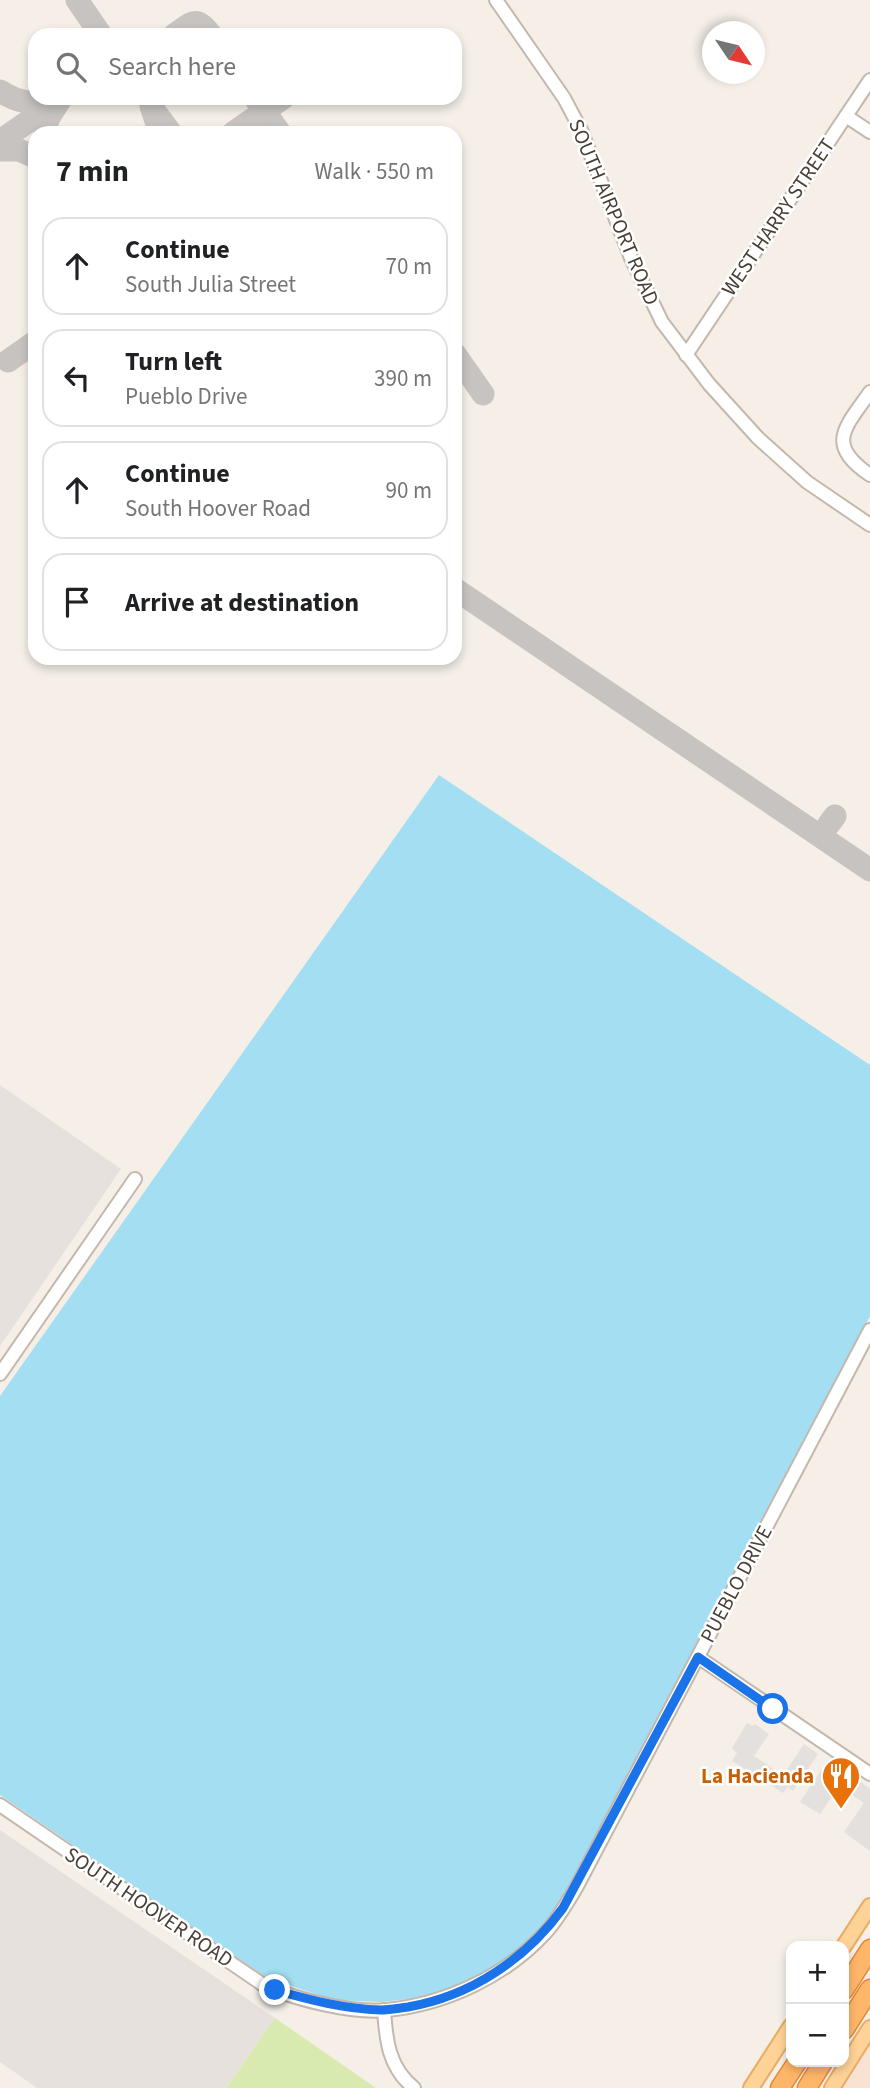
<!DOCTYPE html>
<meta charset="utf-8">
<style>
body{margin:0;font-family:"Source Sans 3",sans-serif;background:#f6f6f6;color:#202124}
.controls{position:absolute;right:21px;bottom:21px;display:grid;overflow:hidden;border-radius:14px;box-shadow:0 4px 10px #0003}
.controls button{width:63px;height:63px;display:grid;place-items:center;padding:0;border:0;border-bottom:2px solid #e0e0e0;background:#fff;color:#202124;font:35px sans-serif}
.compass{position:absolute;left:702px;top:21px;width:63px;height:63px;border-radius:50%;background:#fff;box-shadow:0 4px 10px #0003;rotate:125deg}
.stop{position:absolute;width:21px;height:21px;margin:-16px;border:5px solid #1a73e8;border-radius:50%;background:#fff}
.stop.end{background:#1a73e8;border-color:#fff;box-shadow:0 2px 7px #0008}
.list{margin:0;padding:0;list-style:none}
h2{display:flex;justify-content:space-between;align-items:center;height:91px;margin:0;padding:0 28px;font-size:30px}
h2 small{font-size:23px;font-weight:400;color:#757577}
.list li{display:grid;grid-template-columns:46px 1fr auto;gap:21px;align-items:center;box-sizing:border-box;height:98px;margin:0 14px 14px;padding:0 14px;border:2px solid #e0e0e0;border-radius:21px}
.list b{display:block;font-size:26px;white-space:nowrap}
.list p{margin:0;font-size:23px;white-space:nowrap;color:#757577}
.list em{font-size:23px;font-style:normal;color:#757577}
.icon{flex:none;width:38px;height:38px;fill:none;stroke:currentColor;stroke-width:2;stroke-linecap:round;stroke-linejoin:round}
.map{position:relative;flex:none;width:870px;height:2088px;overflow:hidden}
.search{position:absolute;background:#fff;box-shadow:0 4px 10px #0003;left:28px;top:28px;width:434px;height:77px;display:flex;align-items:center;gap:18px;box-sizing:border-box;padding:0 24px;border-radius:21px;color:#757577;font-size:26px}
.panel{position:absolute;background:#fff;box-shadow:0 4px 10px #0003;left:28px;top:126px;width:434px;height:539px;border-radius:21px}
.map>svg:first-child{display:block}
.commercial{fill:#f7e2d3}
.industrial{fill:#e7e1dd}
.green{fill:#d9eab0}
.parking{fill:#e3e0dd}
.water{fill:#a3def3}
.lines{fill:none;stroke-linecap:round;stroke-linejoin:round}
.taxiway{stroke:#c6c3c0;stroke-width:23}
.minor-casing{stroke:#c4b8ad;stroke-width:16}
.major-casing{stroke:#e8ac63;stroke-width:18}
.highway-casing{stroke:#e38834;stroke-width:21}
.minor{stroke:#fff;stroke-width:12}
.major{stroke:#ffd297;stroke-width:14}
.highway{stroke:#ffb669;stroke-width:18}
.route{stroke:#1a73e8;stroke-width:9}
.labels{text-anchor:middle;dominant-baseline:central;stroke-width:5;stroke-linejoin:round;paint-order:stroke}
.street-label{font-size:21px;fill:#493f36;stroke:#fff}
.food-label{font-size:21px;font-weight:bold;fill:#c56008;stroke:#fff;text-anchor:end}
</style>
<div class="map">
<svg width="870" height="2088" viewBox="0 0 870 2088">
<rect width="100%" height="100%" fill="#f5efe8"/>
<!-- commercial -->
<path class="commercial" d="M 870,2033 L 870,2088 L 836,2088 Z"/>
<!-- industrial -->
<g class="industrial">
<path d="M 0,1085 L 121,1169 L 0,1346 Z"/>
<path d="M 0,1830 L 275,2018 L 226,2088 L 37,2088 L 0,2062 Z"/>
</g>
<!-- green -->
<path class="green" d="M 275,2018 L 376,2088 L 226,2088 Z"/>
<!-- parking -->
<g class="parking">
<path d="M 747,1723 L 752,1726 L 755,1724 L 769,1734 L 754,1756 L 778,1772 L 786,1771 L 804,1744 L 818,1754 L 793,1791 L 788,1787 L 783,1793 L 732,1761 L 737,1753 L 732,1748 Z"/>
<path d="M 828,1760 L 851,1774 L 870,1789 L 870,1851 L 844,1832 L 864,1803 L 839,1786 L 820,1814 L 800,1802 Z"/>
</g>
<!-- water -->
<path class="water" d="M 439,775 L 870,1065 L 870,1316 L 560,1906 L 542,1929 L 513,1955 L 475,1979 L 451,1989 L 418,1998 L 381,2002 L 334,2000 L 267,1978 L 0,1795 L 0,1396 Z"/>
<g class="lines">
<!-- taxiway -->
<g class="taxiway">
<path d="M 77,0 L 101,35"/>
<path d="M 174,35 C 192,23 196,14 211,35"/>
<path d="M 0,91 C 20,104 37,105 60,100 L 48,119 L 45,133"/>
<path d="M 257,101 L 280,133"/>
<path d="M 160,133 L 151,106 L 171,133"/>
<path d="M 233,133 L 283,98"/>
<path d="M 0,141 L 55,103"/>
<path d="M 0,150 L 19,150 L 35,157"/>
<path d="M 455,354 L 483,394"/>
<path d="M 8,361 L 35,342"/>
<path d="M 455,589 L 870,870"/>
<path d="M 829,824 L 835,816"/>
</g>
<!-- minor casing -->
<g class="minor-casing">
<g id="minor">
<path d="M 496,0 L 564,98 L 581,130 L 631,258 L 662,322 L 709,384 L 758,438 L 807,482 L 870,525"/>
<path d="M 846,116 L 870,132"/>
<path d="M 686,355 L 870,80"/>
<path d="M 870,392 C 845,428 825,444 870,475"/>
<path d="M 0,1374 L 135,1179"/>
<path d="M 698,1657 L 870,1774"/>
<path d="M 0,1805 L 262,1984 C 292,1999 354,2014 387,2010 C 446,2004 506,1976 546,1932 C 558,1919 567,1903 576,1888 L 870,1330"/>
<path d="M 384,2010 C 386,2041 389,2068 414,2088"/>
</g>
</g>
<!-- major casing -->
<g class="major-casing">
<g id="major">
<path d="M 844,1946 L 870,1906"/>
<path d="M 751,2088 L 791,2026"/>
<path d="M 832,2088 L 870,2028"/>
</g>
</g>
<!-- highway casing -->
<g class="highway-casing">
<g id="highway">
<path d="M 844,1990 L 870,1949"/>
<path d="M 844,2030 L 870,1989"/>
<path d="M 780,2088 L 797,2062"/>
<path d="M 807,2088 L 823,2062"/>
</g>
</g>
<!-- minor -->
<use href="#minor" class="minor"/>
<!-- major -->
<use href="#major" class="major"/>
<!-- highway -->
<use href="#highway" class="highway"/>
</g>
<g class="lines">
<!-- route -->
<path class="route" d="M 275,1990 C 310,2000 344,2009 381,2010 C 390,2010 399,2008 408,2007 C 471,1996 526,1959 563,1908 L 698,1657 L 773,1709"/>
</g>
<!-- icons -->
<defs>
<g id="restaurant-pin" transform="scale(2.0125)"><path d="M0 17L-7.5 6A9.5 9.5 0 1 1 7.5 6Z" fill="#e8710a" stroke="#fff"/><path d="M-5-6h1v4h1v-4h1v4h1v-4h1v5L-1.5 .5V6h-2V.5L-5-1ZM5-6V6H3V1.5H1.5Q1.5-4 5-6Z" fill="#fff"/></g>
</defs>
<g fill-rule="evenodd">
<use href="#restaurant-pin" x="841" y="1776"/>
</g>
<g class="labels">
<!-- street labels -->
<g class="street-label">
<text transform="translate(614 212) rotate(67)">SOUTH AIRPORT ROAD</text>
<text transform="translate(778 217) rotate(-56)">WEST HARRY STREET</text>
<text transform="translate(736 1584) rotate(-62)">PUEBLO DRIVE</text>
<text transform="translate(149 1907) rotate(34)">SOUTH HOOVER ROAD</text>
</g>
<!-- food labels -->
<g class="food-label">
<text x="814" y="1776">La Hacienda</text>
</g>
</g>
</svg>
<div class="controls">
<button>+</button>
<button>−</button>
</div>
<svg class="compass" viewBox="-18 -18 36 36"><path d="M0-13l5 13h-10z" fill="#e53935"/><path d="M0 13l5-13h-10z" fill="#757577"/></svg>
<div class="stop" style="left:773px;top:1709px"></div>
<div class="stop end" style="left:275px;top:1990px"></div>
<div class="search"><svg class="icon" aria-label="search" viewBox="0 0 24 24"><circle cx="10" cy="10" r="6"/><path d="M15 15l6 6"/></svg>Search here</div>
<section class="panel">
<h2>7 min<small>Walk · 550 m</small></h2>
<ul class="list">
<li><svg class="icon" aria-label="ahead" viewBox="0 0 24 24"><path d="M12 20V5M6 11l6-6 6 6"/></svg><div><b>Continue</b><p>South Julia Street</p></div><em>70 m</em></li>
<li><svg class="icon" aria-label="left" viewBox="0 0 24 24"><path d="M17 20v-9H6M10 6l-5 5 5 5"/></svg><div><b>Turn left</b><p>Pueblo Drive</p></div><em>390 m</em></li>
<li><svg class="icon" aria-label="ahead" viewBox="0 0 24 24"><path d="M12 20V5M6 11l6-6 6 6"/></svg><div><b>Continue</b><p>South Hoover Road</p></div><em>90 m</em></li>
<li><svg class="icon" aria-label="arrive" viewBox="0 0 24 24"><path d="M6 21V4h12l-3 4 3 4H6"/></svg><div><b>Arrive at destination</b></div></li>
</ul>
</section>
</div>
